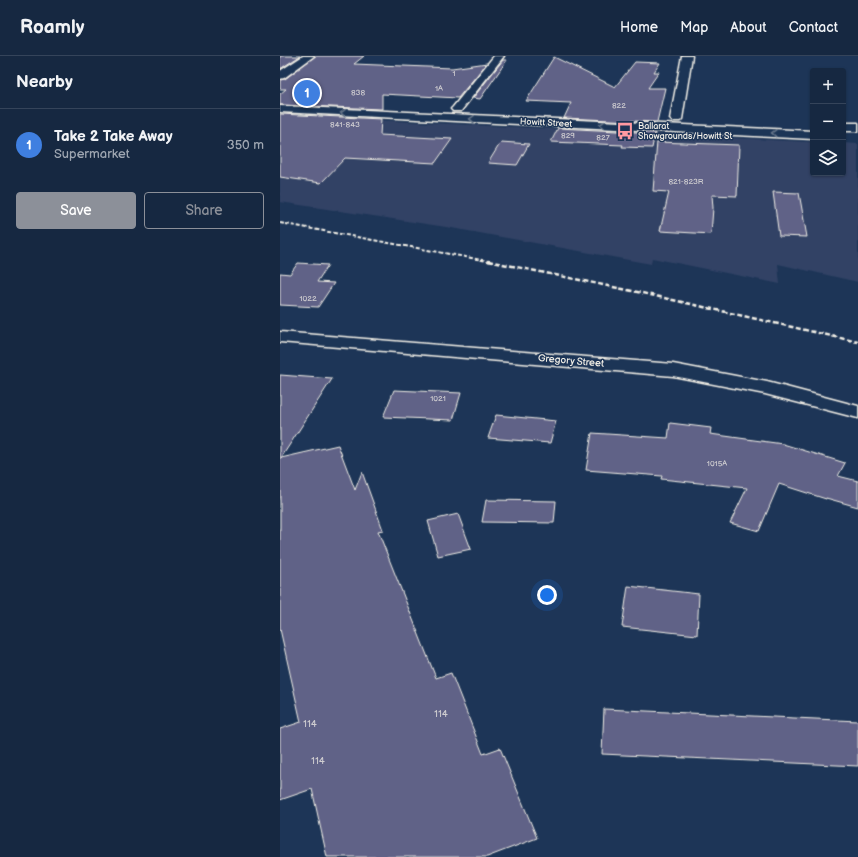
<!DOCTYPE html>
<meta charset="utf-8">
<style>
body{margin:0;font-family:"Balsamiq Sans",sans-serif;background:#23344c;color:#f1f3f6}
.controls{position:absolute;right:12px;top:12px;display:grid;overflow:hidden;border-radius:4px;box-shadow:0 1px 3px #0004}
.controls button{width:36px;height:36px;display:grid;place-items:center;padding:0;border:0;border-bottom:1px solid #35445a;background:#162841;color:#f1f3f6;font:20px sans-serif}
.you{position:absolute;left:267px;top:539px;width:14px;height:14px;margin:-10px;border:3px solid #fff;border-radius:50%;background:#1a73e8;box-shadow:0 0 0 6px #1a73e833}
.badge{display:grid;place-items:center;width:26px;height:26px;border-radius:50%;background:#8c9099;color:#fff;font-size:13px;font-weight:700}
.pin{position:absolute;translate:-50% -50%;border:2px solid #fff;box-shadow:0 1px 4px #0006}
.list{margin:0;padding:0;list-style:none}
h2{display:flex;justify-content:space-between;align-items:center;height:52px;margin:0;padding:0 16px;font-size:17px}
h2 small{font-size:13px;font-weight:400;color:#9ea6b1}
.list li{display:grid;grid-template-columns:26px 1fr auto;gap:12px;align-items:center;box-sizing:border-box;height:72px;padding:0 16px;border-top:1px solid #35445a}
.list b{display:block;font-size:15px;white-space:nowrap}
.list p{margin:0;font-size:13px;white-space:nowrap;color:#9ea6b1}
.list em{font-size:13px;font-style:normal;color:#9ea6b1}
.actions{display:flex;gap:8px;padding:12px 16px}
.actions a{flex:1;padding:9px 0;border:1px solid #8c9099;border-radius:4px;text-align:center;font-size:14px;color:#8c9099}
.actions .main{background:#8c9099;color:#fff}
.icon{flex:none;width:22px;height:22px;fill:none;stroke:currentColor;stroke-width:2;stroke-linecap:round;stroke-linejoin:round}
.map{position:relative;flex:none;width:578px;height:801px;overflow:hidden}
header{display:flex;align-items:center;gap:24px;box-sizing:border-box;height:56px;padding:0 20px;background:#162841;border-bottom:1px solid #35445a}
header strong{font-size:19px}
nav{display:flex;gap:22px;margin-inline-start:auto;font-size:14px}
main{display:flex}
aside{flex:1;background:#162841}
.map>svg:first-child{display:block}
.built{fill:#314265}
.building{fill:#606287;stroke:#f4f1e8}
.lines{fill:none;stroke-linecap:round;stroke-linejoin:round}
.minor-casing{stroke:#f4f1e8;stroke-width:3}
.secondary-casing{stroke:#f4f1e8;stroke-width:3}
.minor{fill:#1d3557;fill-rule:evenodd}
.secondary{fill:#1d3557;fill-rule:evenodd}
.rail-far1{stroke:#f4f1e8;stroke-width:2;stroke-dasharray:4 2;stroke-linecap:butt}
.rail{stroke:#f4f1e8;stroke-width:2.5;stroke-dasharray:5 2.5;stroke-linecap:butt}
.oneway{stroke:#68778a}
.labels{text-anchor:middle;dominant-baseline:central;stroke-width:3;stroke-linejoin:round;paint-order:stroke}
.number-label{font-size:8px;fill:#cfcdd0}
.far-street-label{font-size:9px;fill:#f4f1e8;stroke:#1d3557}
.far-poi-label{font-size:9px;fill:#f4f1e8;stroke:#1d3557;text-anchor:start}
.street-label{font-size:10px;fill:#f4f1e8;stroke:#1d3557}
.near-number-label{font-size:10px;fill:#cfcdd0}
</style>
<header>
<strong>Roamly</strong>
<nav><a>Home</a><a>Map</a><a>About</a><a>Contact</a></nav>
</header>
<main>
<aside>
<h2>Nearby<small></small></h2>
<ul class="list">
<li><span class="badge" style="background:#3f7fe0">1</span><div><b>Take 2 Take Away</b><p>Supermarket</p></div><em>350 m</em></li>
</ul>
<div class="actions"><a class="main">Save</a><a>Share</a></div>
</aside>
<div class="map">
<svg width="578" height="801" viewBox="0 0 578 801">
<rect width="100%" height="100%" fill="#1d3557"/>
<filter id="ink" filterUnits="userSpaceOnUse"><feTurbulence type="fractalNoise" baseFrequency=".025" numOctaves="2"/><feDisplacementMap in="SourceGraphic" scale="8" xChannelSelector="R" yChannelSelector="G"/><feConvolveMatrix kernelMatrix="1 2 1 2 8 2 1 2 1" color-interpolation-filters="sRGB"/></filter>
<g filter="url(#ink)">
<!-- built -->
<path class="built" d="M 0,59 L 533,86 L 533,117 L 563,117 L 563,87 L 578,88 L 578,226 L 498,208 L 500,228 L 372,202 L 371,208 L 166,171 L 0,146 Z"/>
<!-- building -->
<g class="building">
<path d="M 0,0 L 20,0 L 0,13 Z"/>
<path d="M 35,0 L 84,0 L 74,8 L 172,12 L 207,7 L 178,42 L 102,38 L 102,53 L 0,49 L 0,38 L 6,33 L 0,33 L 0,24 L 5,23 Z"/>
<path d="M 274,1 L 335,31 L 355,6 L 380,7 L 374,16 L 379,16 L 368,32 L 385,32 L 377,66 L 284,62 L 291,47 L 246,45 Z"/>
<path d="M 223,4 L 227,4 L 200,43 L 193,42 Z"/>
<path d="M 0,58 L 101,63 L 100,79 L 172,83 L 155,107 L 65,102 L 41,127 L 0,121 Z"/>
<path d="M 278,72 L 375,77 L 372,92 L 342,91 L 343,89 L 271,86 Z"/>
<path d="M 221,86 L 249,88 L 237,109 L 208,107 Z"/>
<path d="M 377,86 L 459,89 L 457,140 L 432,139 L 433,152 L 431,178 L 380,175 L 389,136 L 373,135 Z"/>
<path d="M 493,136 L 519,137 L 527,181 L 499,180 Z"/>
<path d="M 18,207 L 48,209 L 37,226 L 54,227 L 38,251 L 0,249 L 0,217 L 10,218 Z"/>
<path d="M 0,319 L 52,323 L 1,402 L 58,389 L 75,434 L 82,416 L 103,474 L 98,475 L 156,622 L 171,617 L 203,698 L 220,692 L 257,782 L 207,801 L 47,801 L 32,733 L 0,744 L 0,673 L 21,666 L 0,573 Z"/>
<path d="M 114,334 L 181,337 L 173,364 L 103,361 Z"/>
<path d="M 216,359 L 276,365 L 270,387 L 208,382 Z"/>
<path d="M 390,367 L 431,372 L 430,378 L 503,388 L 565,407 L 558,420 L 578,425 L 578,451 L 546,442 L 546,443 L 499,428 L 479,475 L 450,467 L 467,432 L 381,423 L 382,420 L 306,414 L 312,377 L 388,382 Z"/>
<path d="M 206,444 L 276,445 L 274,467 L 202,466 Z"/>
<path d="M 178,458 L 191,493 L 158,500 L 148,465 Z"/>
<path d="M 348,530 L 419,538 L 417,579 L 342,571 Z"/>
<path d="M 324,653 L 578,665 L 578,710 L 322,698 Z"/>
</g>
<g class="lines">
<!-- minor casing -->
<g class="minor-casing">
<g id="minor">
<path d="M 23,0 L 34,0 L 4,22 L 0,23 L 0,15 Z"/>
<path d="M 214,0 L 224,0 L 181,55 L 173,55 L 171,53 L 173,51 Z"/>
<path d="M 402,0 L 412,0 L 402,63 L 400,65 L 392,65 L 390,63 Z"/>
<path d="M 0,276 L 393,308 L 487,326 L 578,350 L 578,362 L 485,338 L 393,320 L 0,286 Z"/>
</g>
</g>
<!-- secondary casing -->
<g class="secondary-casing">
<g id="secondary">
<path d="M 0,50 L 533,75 L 533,83 L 0,56 Z"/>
<rect x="563" y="67" width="15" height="8"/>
</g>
</g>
<!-- minor -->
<use href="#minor" class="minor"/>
<!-- secondary -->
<use href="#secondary" class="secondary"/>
<!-- rail-far1 -->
<path class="rail-far1" d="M 0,167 L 213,206"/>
<!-- rail -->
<path class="rail" d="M 208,205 L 362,237 L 578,286"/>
</g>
<!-- one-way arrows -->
<defs><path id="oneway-chevron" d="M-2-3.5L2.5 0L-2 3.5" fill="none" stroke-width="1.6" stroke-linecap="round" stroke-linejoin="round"/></defs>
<g class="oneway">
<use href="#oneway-chevron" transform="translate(63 57) rotate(-177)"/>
<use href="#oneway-chevron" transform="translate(192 63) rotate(-177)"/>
<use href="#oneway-chevron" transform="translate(322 69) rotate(-177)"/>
<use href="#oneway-chevron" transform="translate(494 77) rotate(-177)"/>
</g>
</g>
<!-- icons -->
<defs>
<g id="bus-bare" transform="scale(1.38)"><path d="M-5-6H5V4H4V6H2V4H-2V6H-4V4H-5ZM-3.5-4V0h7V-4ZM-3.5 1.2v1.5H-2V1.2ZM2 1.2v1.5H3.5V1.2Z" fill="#ff9aa2" stroke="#1d3557" stroke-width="2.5" paint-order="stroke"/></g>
</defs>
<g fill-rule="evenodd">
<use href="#bus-bare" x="345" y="75"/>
</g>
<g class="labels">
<!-- number labels -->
<g class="number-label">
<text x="174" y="17">1</text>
<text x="159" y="32">1A</text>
<text x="78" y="36">838</text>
<text x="339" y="49">822</text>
<text x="65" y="68">841-843</text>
<text x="288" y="79">829</text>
<text x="323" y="81">827</text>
<text x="406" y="125">821-823R</text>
<text x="28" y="242">1022</text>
<text x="158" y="342">1021</text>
<text x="437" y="407">1015A</text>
</g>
<!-- far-street labels -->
<g class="far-street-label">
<text transform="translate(266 67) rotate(3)">Howitt Street</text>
</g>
<!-- far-poi labels -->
<g class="far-poi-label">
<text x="358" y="70">Ballarat<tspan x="358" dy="10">Showgrounds/Howitt St</tspan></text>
</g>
<!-- street labels -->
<g class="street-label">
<text transform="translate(291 305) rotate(5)">Gregory Street</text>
</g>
<!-- near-number labels -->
<g class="near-number-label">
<text x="161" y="658">114</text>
<text x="30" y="668">114</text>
<text x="38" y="705">114</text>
</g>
</g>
</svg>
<div class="controls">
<button>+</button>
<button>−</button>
<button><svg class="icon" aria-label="layers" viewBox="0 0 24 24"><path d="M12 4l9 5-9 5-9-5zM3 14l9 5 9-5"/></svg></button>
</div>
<div class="you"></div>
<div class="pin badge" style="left:27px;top:37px;background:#3f7fe0">1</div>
</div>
</main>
